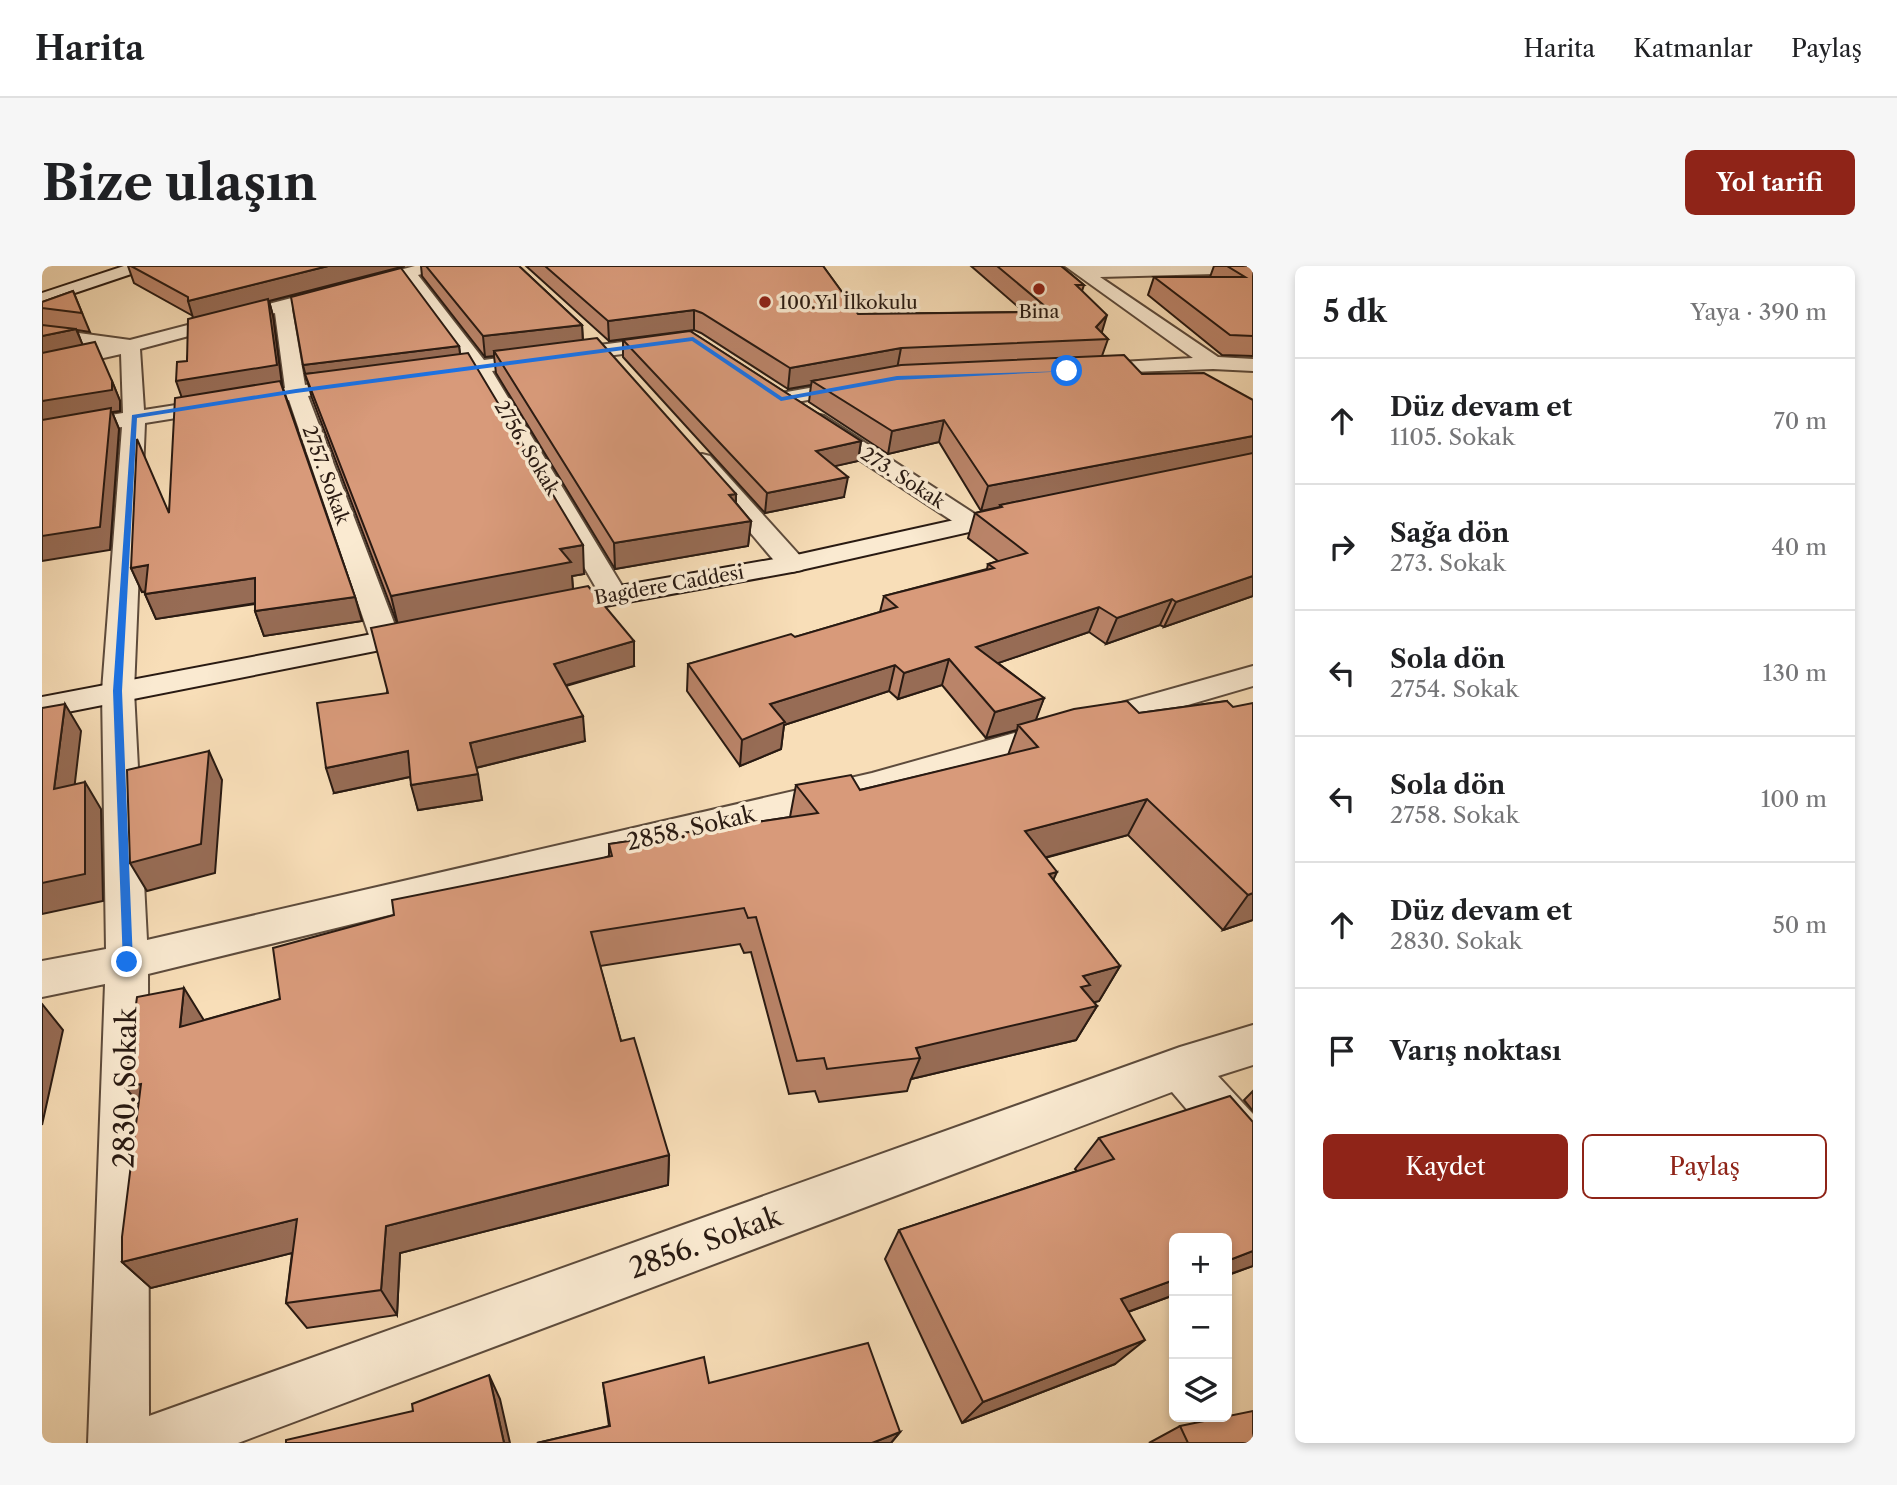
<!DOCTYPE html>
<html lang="tr">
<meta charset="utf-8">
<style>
body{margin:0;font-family:"Libre Caslon Text",serif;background:#f6f6f6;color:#202124}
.controls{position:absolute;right:21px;bottom:21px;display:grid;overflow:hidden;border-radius:10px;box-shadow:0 4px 10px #0003}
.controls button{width:63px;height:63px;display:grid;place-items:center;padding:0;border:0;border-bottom:2px solid #e0e0e0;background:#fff;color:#202124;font:35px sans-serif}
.stop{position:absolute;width:21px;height:21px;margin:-16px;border:5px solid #1a73e8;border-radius:50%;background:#fff}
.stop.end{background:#1a73e8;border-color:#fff;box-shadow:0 2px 7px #0008}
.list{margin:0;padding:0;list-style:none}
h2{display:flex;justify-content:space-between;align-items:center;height:91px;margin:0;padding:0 28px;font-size:30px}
h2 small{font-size:23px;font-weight:400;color:#757577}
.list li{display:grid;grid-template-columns:46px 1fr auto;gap:21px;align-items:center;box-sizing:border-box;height:126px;padding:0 28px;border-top:2px solid #e0e0e0}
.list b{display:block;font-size:26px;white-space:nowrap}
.list p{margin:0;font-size:23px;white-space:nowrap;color:#757577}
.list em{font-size:23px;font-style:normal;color:#757577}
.actions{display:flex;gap:14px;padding:21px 28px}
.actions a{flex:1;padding:16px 0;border:2px solid #8f2418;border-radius:10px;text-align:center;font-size:24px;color:#8f2418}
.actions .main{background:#8f2418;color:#fff}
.icon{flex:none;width:38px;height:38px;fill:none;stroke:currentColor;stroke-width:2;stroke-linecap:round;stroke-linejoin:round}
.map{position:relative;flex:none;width:1211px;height:1177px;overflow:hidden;border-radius:10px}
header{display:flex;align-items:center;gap:42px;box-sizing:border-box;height:98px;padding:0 35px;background:#fff;border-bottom:2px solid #e0e0e0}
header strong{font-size:33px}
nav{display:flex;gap:38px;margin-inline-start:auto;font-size:24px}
.intro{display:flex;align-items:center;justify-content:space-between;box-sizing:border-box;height:168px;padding:0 42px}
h1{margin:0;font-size:49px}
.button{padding:18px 32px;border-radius:10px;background:#8f2418;color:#fff;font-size:24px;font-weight:700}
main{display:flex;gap:42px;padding:0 42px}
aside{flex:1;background:#fff;border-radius:10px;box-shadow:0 4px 10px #0003}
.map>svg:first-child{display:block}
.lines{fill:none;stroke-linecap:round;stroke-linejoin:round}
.minor-casing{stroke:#5d4b3c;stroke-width:4}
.secondary-casing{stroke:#291a12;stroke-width:4}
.minor{fill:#faead1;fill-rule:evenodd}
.secondary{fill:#faead1;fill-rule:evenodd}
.wall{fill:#ba8469;stroke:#291a12;stroke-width:2}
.shaded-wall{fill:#976c55;stroke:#291a12;stroke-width:2}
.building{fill:#d89a7a;stroke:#291a12;stroke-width:2}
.route{fill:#1a73e8}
.poi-dot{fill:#8f2418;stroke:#faead1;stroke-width:2.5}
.labels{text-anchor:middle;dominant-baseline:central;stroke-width:7;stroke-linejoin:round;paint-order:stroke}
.far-poi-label{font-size:19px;fill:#291a12;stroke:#faead1;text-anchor:start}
.far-street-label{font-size:19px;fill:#291a12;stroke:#faead1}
.street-label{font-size:23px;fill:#291a12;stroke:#faead1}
.near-street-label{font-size:28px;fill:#291a12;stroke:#faead1}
</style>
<header>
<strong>Harita</strong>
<nav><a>Harita</a><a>Katmanlar</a><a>Paylaş</a></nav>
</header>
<div class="intro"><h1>Bize ulaşın</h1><a class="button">Yol tarifi</a></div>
<main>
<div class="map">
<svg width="1211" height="1177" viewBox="0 0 1211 1177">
<rect width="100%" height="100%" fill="#f8deb8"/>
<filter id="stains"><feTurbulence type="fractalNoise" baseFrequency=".00286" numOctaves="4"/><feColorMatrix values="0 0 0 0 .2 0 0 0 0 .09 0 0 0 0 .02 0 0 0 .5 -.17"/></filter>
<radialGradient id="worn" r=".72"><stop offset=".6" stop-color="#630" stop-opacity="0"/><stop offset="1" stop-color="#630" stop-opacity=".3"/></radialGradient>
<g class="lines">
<!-- minor casing -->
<g class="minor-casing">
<g id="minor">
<path d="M 373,0 L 400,0 L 398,3 L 376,9 L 442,94 L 634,69 L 643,75 L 634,81 L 450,105 L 585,328 L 581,334 L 571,337 L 561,334 L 431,108 L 385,114 L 378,112 L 375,108 L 378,104 L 424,97 L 362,13 L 250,43 L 263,119 L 318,110 L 325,112 L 328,116 L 325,120 L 318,122 L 266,130 L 359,375 L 355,381 L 344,384 L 333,381 L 329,375 L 247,134 L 103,157 L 92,425 L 105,674 L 830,507 L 1211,400 L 1211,420 L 830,531 L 106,708 L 107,1150 L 1138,781 L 1211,759 L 1211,799 L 1176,810 L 1211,848 L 1211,907 L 1193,900 L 1130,826 L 196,1177 L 46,1177 L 63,718 L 0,731 L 0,695 L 64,683 L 60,425 L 80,161 L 0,174 L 0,160 L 81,147 L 79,88 L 0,106 L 0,94 L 57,81 L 0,74 L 0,62 L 88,74 ZM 233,47 L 243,122 L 102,144 L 98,83 Z"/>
<path d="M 1023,0 L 1211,0 L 1211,7 L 1058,11 L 1176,91 L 1211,93 L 1211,105 L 1171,103 L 1035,108 L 1032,104 L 1035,100 L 1042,98 L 1151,92 Z"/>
<path d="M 818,113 L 825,115 L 828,119 L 825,123 L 739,139 L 732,137 L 729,133 L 732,129 L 739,127 Z"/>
<path d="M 774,148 L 782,150 L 939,252 L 943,257 L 939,262 L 930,265 L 921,262 L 766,160 L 763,155 L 766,150 Z"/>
<path d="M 660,188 L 668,190 L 760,292 L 764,298 L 760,304 L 750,306 L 740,304 L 648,195 L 652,190 Z"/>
</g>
</g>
<!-- secondary casing -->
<g class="secondary-casing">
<g id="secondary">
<path d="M 82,0 L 106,0 L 104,3 L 0,38 L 0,27 Z"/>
<path d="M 980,239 L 989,242 L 993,247 L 989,252 L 750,306 L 503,351 L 493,348 L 488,342 L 493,336 L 503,333 L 750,290 Z"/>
<path d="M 383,358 L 394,361 L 398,367 L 394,373 L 0,451 L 0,431 Z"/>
</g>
</g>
<!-- minor -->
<use href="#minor" class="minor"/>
<!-- secondary -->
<use href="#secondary" class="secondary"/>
</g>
<!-- wall -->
<g class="wall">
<path d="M 86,0 L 363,0 L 227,35 L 231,50 L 240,119 L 313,331 L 320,355 L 222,370 L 213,345 L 213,338 L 114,353 L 103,328 L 103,326 L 100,326 L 89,302 L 127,247 L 140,131 L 151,52 L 151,50 L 92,17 Z"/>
<path d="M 379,0 L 477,0 L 540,59 L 541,74 L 694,228 L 694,237 L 709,255 L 706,280 L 573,303 L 454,107 L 452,90 L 443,91 L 380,10 Z"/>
<path d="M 484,0 L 781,0 L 816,48 L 982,46 L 929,0 L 1019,0 L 1042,19 L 1040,25 L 1060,67 L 1066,73 L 1060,90 L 1100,108 L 1211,134 L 1211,330 L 1122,361 L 1118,359 L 1064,378 L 1047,366 L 956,397 L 1002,432 L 993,454 L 1097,447 L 1185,435 L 1211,654 L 1181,664 L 1086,569 L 1003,592 L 1011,613 L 1078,700 L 1057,735 L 1052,736 L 1055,740 L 1034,774 L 869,813 L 865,825 L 777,836 L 773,825 L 747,828 L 709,686 L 702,687 L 698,678 L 558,700 L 579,775 L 627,889 L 626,919 L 358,987 L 355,1049 L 265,1062 L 244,1037 L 250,987 L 109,1022 L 80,996 L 162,754 L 238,733 L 567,590 L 567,578 L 748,551 L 754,519 L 818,524 L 966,489 L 975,464 L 944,472 L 900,419 L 856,433 L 847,425 L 742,459 L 739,483 L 698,500 L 645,425 L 646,398 L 753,371 L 838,346 L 842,330 L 945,303 L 946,298 L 956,295 L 926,272 L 933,247 L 958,241 L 939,245 L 897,176 L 846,188 L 767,136 L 769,119 L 746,123 L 659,67 L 652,64 L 648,65 L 819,175 L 816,195 L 792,200 L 802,231 L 723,247 L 581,91 L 581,74 L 609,70 L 567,75 Z"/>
<path d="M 1172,0 L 1211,0 L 1211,90 L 1180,89 L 1106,29 L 1112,11 L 1168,11 Z"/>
<path d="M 31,25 L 48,66 L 35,64 L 40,78 L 70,115 L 78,135 L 78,145 L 70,146 L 77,163 L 68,284 L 0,70 L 0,36 Z"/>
<path d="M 417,80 L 418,88 L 542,308 L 530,310 L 531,323 L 592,400 L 524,420 L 543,475 L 434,502 L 440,534 L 376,544 L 368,511 L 292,527 L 345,427 L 355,357 L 270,132 L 261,99 Z"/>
<path d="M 1211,825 L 1211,845 L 1202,834 Z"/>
<path d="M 1211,856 L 1211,1000 L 1086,1046 L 1073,1098 L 920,1157 L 843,993 L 857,964 L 1035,905 L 1033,903 L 1057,872 Z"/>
<path d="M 561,1117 L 667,1117 L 858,1166 L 849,1177 L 495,1177 L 567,1160 Z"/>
<path d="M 1138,1160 L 1211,1177 L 1107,1177 Z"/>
</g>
<!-- shaded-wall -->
<g class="shaded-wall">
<path d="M 286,0 L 363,0 L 227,35 L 231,50 L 240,119 L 141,135 L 134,115 L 226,35 L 152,55 L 146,35 Z"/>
<path d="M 652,44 L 652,64 L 567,75 L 566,55 Z"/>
<path d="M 1065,49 L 1059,69 L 1054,61 Z"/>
<path d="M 540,59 L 541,79 L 452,85 L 452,90 L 443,91 L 441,70 Z"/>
<path d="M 34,63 L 42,82 L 0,91 L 0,70 Z"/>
<path d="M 417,80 L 419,95 L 263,108 L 265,115 L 261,99 Z"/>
<path d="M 859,82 L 855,103 L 770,115 L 769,119 L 746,123 L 748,102 Z"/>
<path d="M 70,115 L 78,135 L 78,145 L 70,146 L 77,163 L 68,284 L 0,295 L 0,135 Z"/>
<path d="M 902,154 L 897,176 L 846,188 L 850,165 Z"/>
<path d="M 1211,170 L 1211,190 L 958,239 L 958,241 L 939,245 L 946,220 Z"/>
<path d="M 819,175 L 816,195 L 772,205 L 774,185 Z"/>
<path d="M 806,211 L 802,231 L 723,247 L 725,227 Z"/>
<path d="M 694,228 L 693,253 L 687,229 Z"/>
<path d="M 709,255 L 706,280 L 573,303 L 572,277 Z"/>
<path d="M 541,279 L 542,308 L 530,310 L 531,324 L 356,359 L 349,330 L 518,283 Z"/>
<path d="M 106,299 L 116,323 L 100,326 L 89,302 Z"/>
<path d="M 1211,310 L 1211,330 L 1122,361 L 1134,336 Z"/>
<path d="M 213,312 L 221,336 L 114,353 L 103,328 Z"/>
<path d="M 313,331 L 320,355 L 222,370 L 213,345 Z"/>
<path d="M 1130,333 L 1118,359 L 1064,378 L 1075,352 Z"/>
<path d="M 1057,341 L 1047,366 L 927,407 L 934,381 Z"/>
<path d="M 592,375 L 592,400 L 514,422 L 512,398 Z"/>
<path d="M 907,393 L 900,419 L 856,433 L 862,407 Z"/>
<path d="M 853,399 L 847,425 L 742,459 L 739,483 L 698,500 L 700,474 L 728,438 Z"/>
<path d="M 1002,432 L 992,459 L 976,459 L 975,464 L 944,472 L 953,446 Z"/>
<path d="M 23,438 L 39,465 L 29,550 L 12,523 Z"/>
<path d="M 541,450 L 543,475 L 433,502 L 428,477 Z"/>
<path d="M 167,485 L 180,514 L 173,607 L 105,625 L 88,597 Z"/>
<path d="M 366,485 L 372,510 L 292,527 L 284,502 Z"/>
<path d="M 436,508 L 440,534 L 376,544 L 369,519 Z"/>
<path d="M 43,516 L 59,543 L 61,635 L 0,648 L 0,617 Z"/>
<path d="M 1105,533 L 1086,569 L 968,601 L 983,565 Z"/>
<path d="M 1015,606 L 998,642 L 1007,608 Z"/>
<path d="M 1211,627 L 1211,654 L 1181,664 L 1206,629 Z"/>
<path d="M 1078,700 L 1057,735 L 1035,741 L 1055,740 L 1034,774 L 869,813 L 878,792 L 874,782 L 1041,710 Z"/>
<path d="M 142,722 L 163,756 L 138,761 Z"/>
<path d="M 0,738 L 21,764 L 0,859 Z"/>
<path d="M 99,818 L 109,853 L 83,821 Z"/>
<path d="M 627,889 L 626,919 L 358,987 L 355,1049 L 339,1024 L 344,960 Z"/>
<path d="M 255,953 L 274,981 L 109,1022 L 80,996 Z"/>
<path d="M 1211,985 L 1211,1000 L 1185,1009 L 1185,995 Z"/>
<path d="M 1132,1014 L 1132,1029 L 1050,1059 L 1079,1033 Z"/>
<path d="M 1103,1074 L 1073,1098 L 920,1157 L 941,1136 Z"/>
<path d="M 447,1109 L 458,1133 L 468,1177 L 462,1177 Z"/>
<path d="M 858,1166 L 849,1177 L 830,1177 Z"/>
</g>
<!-- building -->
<g class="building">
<path d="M 89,0 L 286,0 L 146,35 L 146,31 Z"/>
<path d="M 384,0 L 477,0 L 540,59 L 441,70 Z"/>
<path d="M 503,0 L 781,0 L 816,48 L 1010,46 L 955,0 L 1019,0 L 1042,19 L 1034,19 L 1065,49 L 1054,61 L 1066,73 L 859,82 L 748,102 L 660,47 L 652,44 L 566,55 Z"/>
<path d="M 1185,0 L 1211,0 L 1211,70 L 1188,69 L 1112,11 L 1203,11 Z"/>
<path d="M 359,2 L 417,80 L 261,99 L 249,31 Z"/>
<path d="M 31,25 L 40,47 L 0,42 L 0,36 Z"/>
<path d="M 226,33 L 235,99 L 134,115 L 135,96 L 145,95 L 146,53 Z"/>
<path d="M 0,59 L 34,63 L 0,70 Z"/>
<path d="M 648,65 L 819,175 L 774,185 L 806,211 L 725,227 L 581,74 Z"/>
<path d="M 555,72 L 694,228 L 687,229 L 709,255 L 572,277 L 452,85 Z"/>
<path d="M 53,76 L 70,115 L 70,124 L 0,135 L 0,87 Z"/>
<path d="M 426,87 L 541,279 L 518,283 L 529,296 L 349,330 L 263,108 Z"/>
<path d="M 1082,89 L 1100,108 L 1162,107 L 1211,134 L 1211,170 L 946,220 L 902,154 L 850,165 L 770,115 L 859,99 Z"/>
<path d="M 238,115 L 313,331 L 213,345 L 213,312 L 103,328 L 106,299 L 89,302 L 95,173 L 127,247 L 133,132 Z"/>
<path d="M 69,142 L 58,261 L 0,270 L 0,154 Z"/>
<path d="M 1211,187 L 1211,310 L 1134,336 L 1130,333 L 1075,352 L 1057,341 L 934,381 L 1002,432 L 953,446 L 907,393 L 862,407 L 853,399 L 728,438 L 743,456 L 700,474 L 646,398 L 749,368 L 753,371 L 855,341 L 842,330 L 952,302 L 946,298 L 985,287 L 933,247 L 960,241 L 958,239 Z"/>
<path d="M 546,320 L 592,375 L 512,398 L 541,450 L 428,477 L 436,508 L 369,519 L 366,485 L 284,502 L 275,437 L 346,427 L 329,362 Z"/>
<path d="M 1085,435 L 1097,447 L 1185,435 L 1191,441 L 1211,437 L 1211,627 L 1206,629 L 1105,533 L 983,565 L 1015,606 L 1007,608 L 1078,700 L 1041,710 L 1048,719 L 1039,721 L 1055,740 L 874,782 L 878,792 L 785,803 L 782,792 L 755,795 L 714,651 L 706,652 L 702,642 L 549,666 L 579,775 L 592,772 L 627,889 L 344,960 L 339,1024 L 244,1037 L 255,953 L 80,996 L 80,971 L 99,818 L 83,821 L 95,731 L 142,722 L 138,761 L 238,733 L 231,682 L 352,649 L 350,634 L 570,590 L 567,578 L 776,547 L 754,519 L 809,509 L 818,524 L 996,481 L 976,459 L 1032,443 Z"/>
<path d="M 23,438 L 12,523 L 43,516 L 43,608 L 0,617 L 0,442 Z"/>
<path d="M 167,485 L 159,578 L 88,597 L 85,504 Z"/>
<path d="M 1188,830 L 1211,856 L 1211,985 L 1185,995 L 1185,972 L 1132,972 L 1132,1014 L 1079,1033 L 1103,1074 L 941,1136 L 857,964 L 1072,893 L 1057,872 Z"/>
<path d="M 826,1077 L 858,1166 L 830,1177 L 495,1177 L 568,1160 L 561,1117 L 662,1091 L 667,1117 Z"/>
<path d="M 447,1109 L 462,1177 L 244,1177 L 244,1174 L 371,1145 L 370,1138 Z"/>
<path d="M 1211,1145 L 1211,1177 L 1146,1177 L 1138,1160 Z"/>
</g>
<!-- route -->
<path class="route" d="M 651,71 L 740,131 L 855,110 L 1028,105 L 855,114 L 739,135 L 650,75 L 254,127 L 95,152 L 80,425 L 91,696 L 90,699 L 81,699 L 71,425 L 90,149 L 254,123 Z"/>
<!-- markers -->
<g class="poi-dot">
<circle cx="997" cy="23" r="7"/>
<circle cx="723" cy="36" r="7"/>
</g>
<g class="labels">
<!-- far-poi labels -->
<g class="far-poi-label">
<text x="737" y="36">100.Yıl İlkokulu</text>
<text x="997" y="45" text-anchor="middle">Bina</text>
</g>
<!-- far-street labels -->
<g class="far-street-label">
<text transform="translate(485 182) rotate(59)">2756. Sokak</text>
<text transform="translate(284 209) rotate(70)">2757. Sokak</text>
<text transform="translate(861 212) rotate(33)">273. Sokak</text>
<text transform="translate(627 319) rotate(-10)">Bagdere Caddesi</text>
</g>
<!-- street labels -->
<g class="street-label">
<text transform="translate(649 562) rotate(-13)">2858. Sokak</text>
</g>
<!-- near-street labels -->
<g class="near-street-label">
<text transform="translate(83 822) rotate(-89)">2830. Sokak</text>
<text transform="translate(663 976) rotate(-20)">2856. Sokak</text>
</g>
</g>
<rect width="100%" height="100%" filter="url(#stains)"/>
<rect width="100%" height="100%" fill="url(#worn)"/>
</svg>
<div class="controls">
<button>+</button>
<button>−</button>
<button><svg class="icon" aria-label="layers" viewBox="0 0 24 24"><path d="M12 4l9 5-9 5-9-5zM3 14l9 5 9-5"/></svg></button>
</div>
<div class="stop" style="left:1025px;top:105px"></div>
<div class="stop end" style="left:85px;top:696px"></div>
</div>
<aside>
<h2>5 dk<small>Yaya · 390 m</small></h2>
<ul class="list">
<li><svg class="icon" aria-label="ahead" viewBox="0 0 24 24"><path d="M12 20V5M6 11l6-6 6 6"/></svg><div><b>Düz devam et</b><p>1105. Sokak</p></div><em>70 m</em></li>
<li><svg class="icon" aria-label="right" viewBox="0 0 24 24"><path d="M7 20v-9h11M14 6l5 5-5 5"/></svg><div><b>Sağa dön</b><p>273. Sokak</p></div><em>40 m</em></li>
<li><svg class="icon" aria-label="left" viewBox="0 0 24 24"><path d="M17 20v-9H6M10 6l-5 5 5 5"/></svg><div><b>Sola dön</b><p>2754. Sokak</p></div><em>130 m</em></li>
<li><svg class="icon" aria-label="left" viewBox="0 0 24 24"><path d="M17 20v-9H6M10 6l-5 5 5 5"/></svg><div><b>Sola dön</b><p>2758. Sokak</p></div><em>100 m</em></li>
<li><svg class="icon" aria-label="ahead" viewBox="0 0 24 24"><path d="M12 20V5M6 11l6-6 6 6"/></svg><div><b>Düz devam et</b><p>2830. Sokak</p></div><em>50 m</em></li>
<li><svg class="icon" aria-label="arrive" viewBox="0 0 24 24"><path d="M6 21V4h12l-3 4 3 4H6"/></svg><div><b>Varış noktası</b></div></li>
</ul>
<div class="actions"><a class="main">Kaydet</a><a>Paylaş</a></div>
</aside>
</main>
